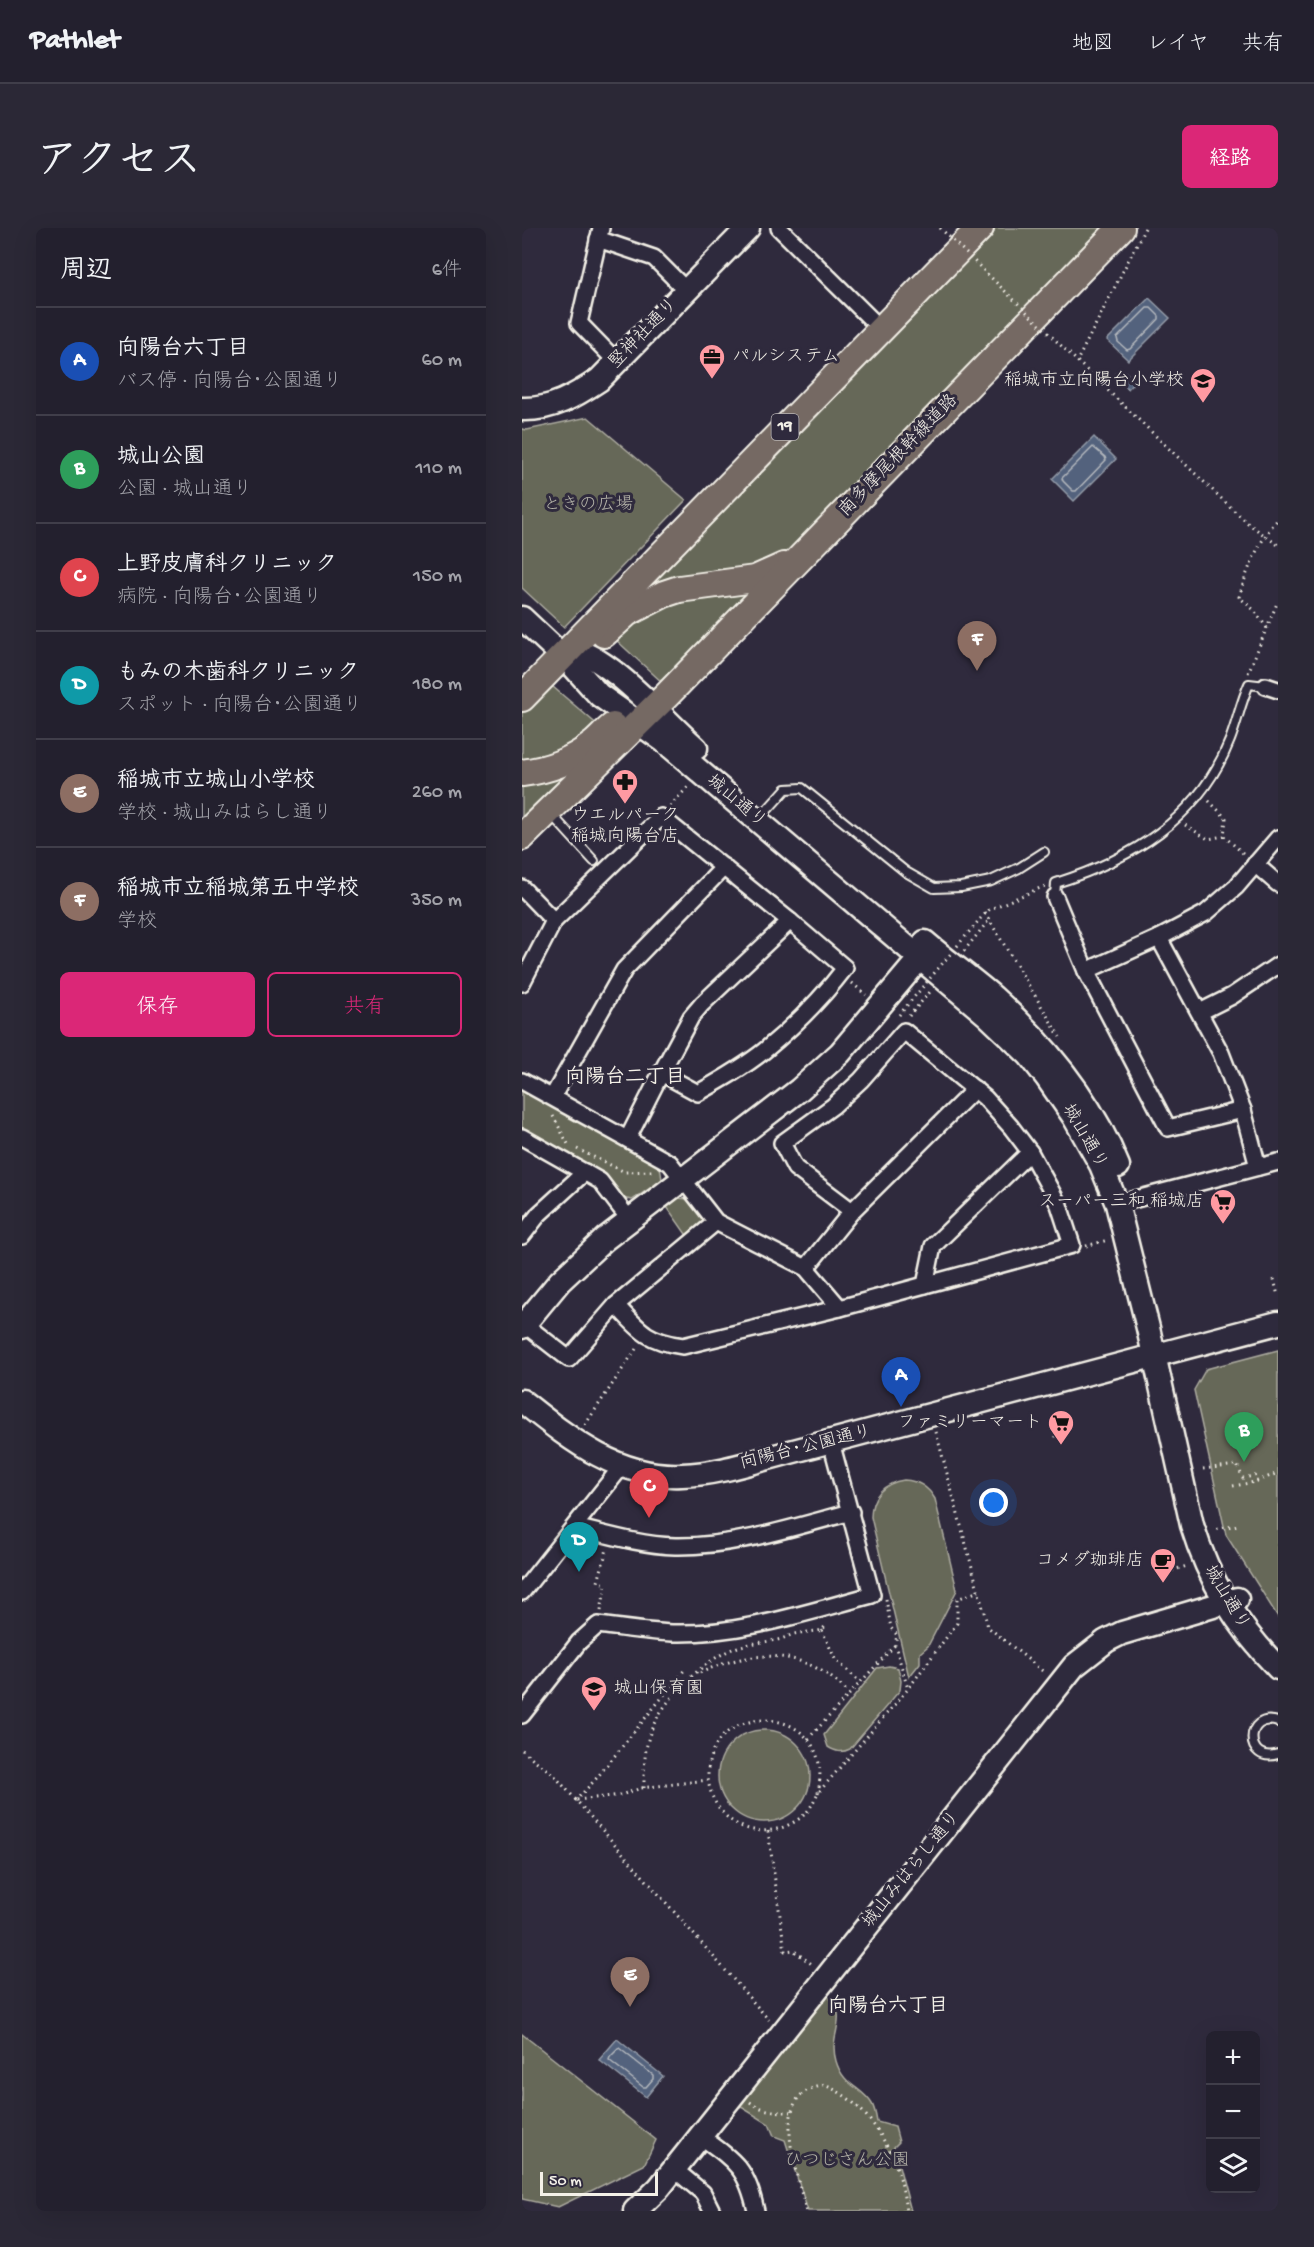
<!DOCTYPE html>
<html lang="ja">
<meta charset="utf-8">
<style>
body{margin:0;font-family:"Gochi Hand","Klee One",sans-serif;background:#2b2836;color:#f1f3f6}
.controls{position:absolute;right:18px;bottom:18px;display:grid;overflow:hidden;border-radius:9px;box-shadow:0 6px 24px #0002}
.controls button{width:54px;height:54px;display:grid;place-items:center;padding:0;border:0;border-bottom:2px solid #403e4a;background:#23202e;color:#f1f3f6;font:30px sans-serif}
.scale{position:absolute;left:18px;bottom:15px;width:118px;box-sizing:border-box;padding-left:6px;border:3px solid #f4f1e8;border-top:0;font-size:16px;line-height:21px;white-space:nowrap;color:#f4f1e8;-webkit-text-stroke:4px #2f2a3d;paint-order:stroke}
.you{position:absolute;left:472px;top:1275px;width:21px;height:21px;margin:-15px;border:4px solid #fff;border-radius:50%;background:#1a73e8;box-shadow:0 0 0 9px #1a73e833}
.badge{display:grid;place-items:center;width:39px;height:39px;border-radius:50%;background:#db2777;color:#fff;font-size:20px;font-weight:700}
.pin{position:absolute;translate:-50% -50px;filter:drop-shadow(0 2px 3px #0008)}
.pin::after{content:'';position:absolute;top:32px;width:21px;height:18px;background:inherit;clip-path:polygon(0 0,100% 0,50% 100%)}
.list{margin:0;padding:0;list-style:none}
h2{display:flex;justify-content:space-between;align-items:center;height:78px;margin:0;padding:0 24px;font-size:26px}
h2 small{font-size:20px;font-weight:400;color:#a3a3aa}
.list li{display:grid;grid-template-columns:39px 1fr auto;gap:18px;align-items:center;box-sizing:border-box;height:108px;padding:0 24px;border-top:2px solid #403e4a}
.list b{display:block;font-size:22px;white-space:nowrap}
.list p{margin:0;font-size:20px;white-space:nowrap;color:#a3a3aa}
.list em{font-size:20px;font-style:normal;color:#a3a3aa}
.actions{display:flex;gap:12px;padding:18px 24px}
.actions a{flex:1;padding:14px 0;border:2px solid #db2777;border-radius:9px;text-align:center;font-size:21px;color:#db2777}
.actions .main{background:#db2777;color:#fff}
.icon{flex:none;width:33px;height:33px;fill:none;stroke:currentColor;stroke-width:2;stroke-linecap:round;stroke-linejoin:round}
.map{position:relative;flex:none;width:756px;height:1983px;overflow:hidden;border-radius:9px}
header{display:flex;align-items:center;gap:36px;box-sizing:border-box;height:84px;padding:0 30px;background:#23202e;border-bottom:2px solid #403e4a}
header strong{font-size:28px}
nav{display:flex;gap:33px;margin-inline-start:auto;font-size:21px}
.intro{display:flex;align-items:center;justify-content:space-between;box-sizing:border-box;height:144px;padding:0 36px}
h1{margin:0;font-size:42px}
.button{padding:15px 27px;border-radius:9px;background:#db2777;color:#fff;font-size:21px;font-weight:700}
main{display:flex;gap:36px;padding:0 36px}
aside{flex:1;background:#23202e;border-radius:9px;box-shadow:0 6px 24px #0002}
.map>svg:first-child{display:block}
.green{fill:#666759;stroke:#adaca0;stroke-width:1.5}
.water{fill:#53627d;stroke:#939ba8;stroke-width:1.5}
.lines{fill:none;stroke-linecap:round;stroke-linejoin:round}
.shore{stroke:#b4b8bd;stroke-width:1.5}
.lane-casing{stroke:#f4f1e8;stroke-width:12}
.street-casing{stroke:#f4f1e8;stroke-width:20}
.secondary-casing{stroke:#f4f1e8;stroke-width:27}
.primary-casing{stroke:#f4f1e8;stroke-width:30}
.path{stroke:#f4f1e8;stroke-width:3;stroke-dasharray:1.5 4.5;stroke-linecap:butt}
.lane{stroke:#2f2a3d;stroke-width:8}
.street{stroke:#2f2a3d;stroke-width:15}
.secondary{stroke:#2f2a3d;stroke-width:22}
.primary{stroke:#756964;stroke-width:26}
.path-bridge{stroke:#f4f1e8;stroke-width:3;stroke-dasharray:1.5 4.5;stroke-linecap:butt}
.labels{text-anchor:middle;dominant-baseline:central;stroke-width:6;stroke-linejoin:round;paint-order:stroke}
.shield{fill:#2f2a3d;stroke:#b9b5b5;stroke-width:1.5}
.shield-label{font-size:16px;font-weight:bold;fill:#f4f1e8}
.street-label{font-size:18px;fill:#f4f1e8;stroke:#2f2a3d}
.poi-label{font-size:18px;fill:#f4f1e8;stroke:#2f2a3d;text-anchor:end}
.park-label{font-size:18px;fill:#b4b3a8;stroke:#2f2a3d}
.neighbourhood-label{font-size:20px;font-weight:bold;fill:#f4f1e8;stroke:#2f2a3d}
</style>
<header>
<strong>Pathlet</strong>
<nav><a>地図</a><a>レイヤ</a><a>共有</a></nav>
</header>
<div class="intro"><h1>アクセス</h1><a class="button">経路</a></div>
<main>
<aside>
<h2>周辺<small>6件</small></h2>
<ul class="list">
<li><span class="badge" style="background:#1a4fb4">A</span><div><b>向陽台六丁目</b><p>バス停 · 向陽台･公園通り</p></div><em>60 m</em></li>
<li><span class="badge" style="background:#2e9e5b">B</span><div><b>城山公園</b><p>公園 · 城山通り</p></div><em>110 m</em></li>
<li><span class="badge" style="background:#e0444e">C</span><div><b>上野皮膚科クリニック</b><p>病院 · 向陽台･公園通り</p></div><em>150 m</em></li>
<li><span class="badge" style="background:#0f9aa8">D</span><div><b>もみの木歯科クリニック</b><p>スポット · 向陽台･公園通り</p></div><em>180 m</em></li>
<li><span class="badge" style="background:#8d6e63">E</span><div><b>稲城市立城山小学校</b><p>学校 · 城山みはらし通り</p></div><em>260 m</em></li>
<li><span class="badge" style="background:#8d6e63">F</span><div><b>稲城市立稲城第五中学校</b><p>学校</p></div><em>350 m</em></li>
</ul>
<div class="actions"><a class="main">保存</a><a>共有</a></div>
</aside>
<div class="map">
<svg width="756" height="1983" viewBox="0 0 756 1983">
<rect width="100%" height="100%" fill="#2f2a3d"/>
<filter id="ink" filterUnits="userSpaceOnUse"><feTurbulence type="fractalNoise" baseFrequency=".0167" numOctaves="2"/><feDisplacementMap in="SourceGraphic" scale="12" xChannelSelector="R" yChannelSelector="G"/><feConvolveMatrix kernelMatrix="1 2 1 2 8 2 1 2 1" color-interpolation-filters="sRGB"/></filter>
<g filter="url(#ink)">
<!-- green -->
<g class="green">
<path d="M 473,0 L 585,0 L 267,326 L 241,339 L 93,384 Z"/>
<path d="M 66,189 L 164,272 L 42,399 L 0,360 L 0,201 L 5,202 Z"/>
<path d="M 236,360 L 142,456 L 93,411 L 123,385 L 159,371 Z"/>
<path d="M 24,453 L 78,499 L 52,520 L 0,538 L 0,479 Z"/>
<path d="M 66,530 L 0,590 L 0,552 Z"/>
<path d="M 0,862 L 138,938 L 140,952 L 110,972 L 100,970 L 80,946 L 0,901 Z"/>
<path d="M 156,970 L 166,971 L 181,986 L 181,998 L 166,1009 L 145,979 Z"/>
<path d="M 756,1122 L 756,1389 L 704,1307 L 672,1162 L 684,1141 Z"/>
<path d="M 382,1252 C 397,1253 406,1259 413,1271 L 435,1362 L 406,1418 L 398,1425 L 398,1435 L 387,1449 L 349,1289 C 349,1268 362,1255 382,1252 Z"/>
<path d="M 367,1438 L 376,1440 L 379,1453 L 378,1462 L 328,1521 C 320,1525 314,1524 306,1519 L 302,1507 L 355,1440 Z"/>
<circle cx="242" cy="1548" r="46"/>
<path d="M 301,1763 C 332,1791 305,1802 314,1833 C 321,1858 340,1859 350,1876 C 353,1881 354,1888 355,1894 L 373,1899 L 377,1914 L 372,1919 L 389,1983 L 286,1983 L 263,1912 L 252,1908 L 247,1896 L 216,1877 Z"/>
<path d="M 0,1806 L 134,1912 L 122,1937 L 36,1979 L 0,1971 Z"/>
</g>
<!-- water -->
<g class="water">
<path d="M 627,70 L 648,90 L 606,132 L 585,112 Z"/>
<path d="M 599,140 L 613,153 L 606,161 L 592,147 Z"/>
<path d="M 572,209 L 594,231 L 552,273 L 530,251 Z"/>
<path d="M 95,1811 L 141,1848 L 124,1869 L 77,1832 Z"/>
</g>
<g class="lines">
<!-- shore -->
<g class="shore">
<path d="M 625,80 L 629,80 L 637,88 L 637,91 L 608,121 L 605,122 L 596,114 L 595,110 Z"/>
<path d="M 571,219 L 583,229 L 584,232 L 554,263 L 551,263 L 541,253 L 540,250 Z"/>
<path d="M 97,1820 L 131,1847 L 131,1851 L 124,1859 L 121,1859 L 87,1832 L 88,1829 Z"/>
</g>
<!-- lane casing -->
<g class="lane-casing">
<g id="lane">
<path d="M 246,581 L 264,561 L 280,560 L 384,644 L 412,660 L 439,659 L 469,653 L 497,640 L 522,624"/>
<path d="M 30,587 L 72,633"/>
<path d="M 533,669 L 534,655 C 610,631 677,591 708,512 C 715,494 719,474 727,456 L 744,458"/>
<path d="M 756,1494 C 722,1483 722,1537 756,1526"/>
</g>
</g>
<!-- street casing -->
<g class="street-casing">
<g id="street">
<path d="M 79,0 L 57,95 L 95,134"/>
<path d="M 257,0 L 359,101"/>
<path d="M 76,11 L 132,30 L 164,62"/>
<path d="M 744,458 L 756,462"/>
<path d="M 733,636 L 756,656"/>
<path d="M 0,660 L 32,693"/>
<path d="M 533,669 L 564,743"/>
<path d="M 637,710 L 699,825 L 721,882 L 736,939"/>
<path d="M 0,755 L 32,693 L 139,589 L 268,693 L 323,740 C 301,769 270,800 242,823 C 222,839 199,852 176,865 L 139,845 L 106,910"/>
<path d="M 678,784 L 710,768 L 756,737"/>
<path d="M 139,845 L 169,789 L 180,776 L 268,693"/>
<path d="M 0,853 L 148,935 L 194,994 L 284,1040 L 318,1080"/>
<path d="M 31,868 L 102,742 L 202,639"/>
<path d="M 721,882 L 646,900 L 564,743 L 637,710 L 684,685 L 714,659 L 756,610"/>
<path d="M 0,909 L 78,953 L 107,991"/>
<path d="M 595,976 L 756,934"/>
<path d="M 0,1008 L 17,986 L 63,944"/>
<path d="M 284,1040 L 330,983 L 453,861"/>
<path d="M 403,1057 L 411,1018 L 508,924"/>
<path d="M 94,1077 C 118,1103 125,1113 161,1118 L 318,1080 L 550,1017 L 537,977 L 508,924 L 489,899 L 463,870 L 382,803 L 339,852 L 311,878 L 260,915 L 273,940 L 330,983"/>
<path d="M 2,1096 L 47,1131 L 94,1077 L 194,994"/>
<path d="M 53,1299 C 86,1307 119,1317 153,1318 C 212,1319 272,1299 329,1284"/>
<path d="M 0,1364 L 100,1238"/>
<path d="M 0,1487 L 57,1414 L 76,1397 C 101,1400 126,1404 150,1405 C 219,1407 285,1384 350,1367 L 309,1214"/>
<path d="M 178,1908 C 213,1933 225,1940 234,1983"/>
<path d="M 152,1941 L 181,1965 L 190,1983"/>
</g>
</g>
<!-- secondary casing -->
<g class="secondary-casing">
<g id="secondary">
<path d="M 0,181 C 30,182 53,168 77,152 L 226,0"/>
<path d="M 0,390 L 51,438 L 77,467 L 142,513 L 465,787 L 507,827 L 525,850 L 552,889 L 579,937 L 595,976 L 626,1100 L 670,1297 C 687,1353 715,1398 756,1440"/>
<path d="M 47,420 C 90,430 140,490 174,520"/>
<path d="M 403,714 C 425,733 449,750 471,769 C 523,816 570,873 596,938"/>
<path d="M 0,1099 L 38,1053 L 83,1011 L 277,862 L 318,825 L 398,730"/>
<path d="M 0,1173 C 48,1211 95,1250 160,1247 C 196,1246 233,1233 268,1224 L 756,1095"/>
<path d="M 113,1983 L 137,1960 L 552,1438 L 584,1413 L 600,1405 L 715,1371"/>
</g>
</g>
<!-- primary casing -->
<g class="primary-casing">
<g id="primary">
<path d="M 82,406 L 105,385 L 142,366 L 157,361 L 233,351 L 262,338"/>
<path d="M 0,470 L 458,0"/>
<path d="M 0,545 C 25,542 50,533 70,517 C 77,512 83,504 91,498"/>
<path d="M 0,609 L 145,467 L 599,0"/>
</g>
</g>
<!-- path -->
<g class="path">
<path d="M 623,0 L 555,133 L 724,294 L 756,317"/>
<path d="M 745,400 L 731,381 L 717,369 C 726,340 736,314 756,291"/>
<path d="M 726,445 L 756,373"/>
<path d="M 148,578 L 166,559"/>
<path d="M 663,597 L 686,611 L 702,608 L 704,590 L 685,571"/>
<path d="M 702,608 L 723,627"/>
<path d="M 463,685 L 538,809"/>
<path d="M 458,691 L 468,681 L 523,658"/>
<path d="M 442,723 L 467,692"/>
<path d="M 330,755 L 344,767"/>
<path d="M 387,788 L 408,764"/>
<path d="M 31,888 L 46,916 L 49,917"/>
<path d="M 55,921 L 103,944 L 130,943"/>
<path d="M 564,1018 L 586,1012"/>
<path d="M 752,1051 L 756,1068"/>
<path d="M 531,1196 L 535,1213"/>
<path d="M 63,1197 L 116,1118"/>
<path d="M 414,1204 L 466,1399 L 523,1445"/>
<path d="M 681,1241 L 715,1237 L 721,1250 L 737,1247"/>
<path d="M 711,1258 L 733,1254 L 756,1245"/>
<path d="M 695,1301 L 717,1297"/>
<path d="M 640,1351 L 638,1346 L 665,1338"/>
<path d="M 364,1371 L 369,1400 L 375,1407 L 373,1417 L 386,1461"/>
<path d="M 79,1383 L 84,1356 L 76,1354 L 85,1321"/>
<path d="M 300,1402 L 313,1431 L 338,1454"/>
<path d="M 178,1445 C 216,1427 260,1420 298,1442 C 309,1448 318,1457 327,1465"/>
<path d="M 286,1511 L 373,1417"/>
<path d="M 0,1522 L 32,1547 L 247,1792"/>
<path d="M 122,1560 C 122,1542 122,1523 128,1505 C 140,1472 184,1428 219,1418 C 230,1415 243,1414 255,1412 C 261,1411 266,1408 272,1406 C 281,1404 291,1404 300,1402 L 305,1396"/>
<path d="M 296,1565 C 315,1473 187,1470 186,1545 C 186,1561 191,1574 202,1586 C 224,1610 261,1607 284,1585 C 289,1580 292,1572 296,1565 L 386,1461 L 435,1395 L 435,1371 L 457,1363"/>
<path d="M 55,1572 L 99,1567 L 119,1560 L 186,1552"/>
<path d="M 53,1573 L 73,1552 L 164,1440"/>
<path d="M 246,1603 L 263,1723 L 271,1722 L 291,1737"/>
<path d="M 228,1874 C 241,1883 253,1884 269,1884"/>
<path d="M 284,1983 C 277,1953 254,1889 280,1866 C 285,1861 296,1859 302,1857 C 338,1870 366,1911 377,1947 C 381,1958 382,1971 384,1983"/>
</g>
<!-- lane -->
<use href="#lane" class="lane"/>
<!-- street -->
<use href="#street" class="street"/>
<!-- secondary -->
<use href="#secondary" class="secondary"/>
<!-- primary -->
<use href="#primary" class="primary"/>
<!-- path-bridge -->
<g class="path-bridge">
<path d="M 418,0 L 555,133"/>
<path d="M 377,787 L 458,691"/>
</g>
</g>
</g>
<!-- icons -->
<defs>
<g id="office-pin" transform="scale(1.35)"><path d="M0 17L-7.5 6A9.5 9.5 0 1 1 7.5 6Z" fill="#ff9aa2" stroke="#2f2a3d"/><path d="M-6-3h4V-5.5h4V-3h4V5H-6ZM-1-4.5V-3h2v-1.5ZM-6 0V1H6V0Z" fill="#111"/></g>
<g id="school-pin" transform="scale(1.35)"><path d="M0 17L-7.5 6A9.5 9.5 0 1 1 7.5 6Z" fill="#ff9aa2" stroke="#2f2a3d"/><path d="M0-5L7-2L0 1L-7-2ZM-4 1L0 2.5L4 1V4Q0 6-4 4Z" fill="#111"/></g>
<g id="pharmacy-pin" transform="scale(1.35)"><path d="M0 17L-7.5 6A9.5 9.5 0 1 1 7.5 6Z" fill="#ff9aa2" stroke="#2f2a3d"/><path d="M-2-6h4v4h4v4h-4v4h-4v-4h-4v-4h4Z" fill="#111"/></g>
<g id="supermarket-pin" transform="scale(1.35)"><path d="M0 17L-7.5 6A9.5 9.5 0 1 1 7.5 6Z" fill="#ff9aa2" stroke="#2f2a3d"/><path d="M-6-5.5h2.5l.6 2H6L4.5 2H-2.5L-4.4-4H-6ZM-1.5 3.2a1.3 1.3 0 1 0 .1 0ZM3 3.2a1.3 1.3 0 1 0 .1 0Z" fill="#111"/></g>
<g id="cafe-pin" transform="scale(1.35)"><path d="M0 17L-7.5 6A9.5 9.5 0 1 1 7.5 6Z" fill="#ff9aa2" stroke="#2f2a3d"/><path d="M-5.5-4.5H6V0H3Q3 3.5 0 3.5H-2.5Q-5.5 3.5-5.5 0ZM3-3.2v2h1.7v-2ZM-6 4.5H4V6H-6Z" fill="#111"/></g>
</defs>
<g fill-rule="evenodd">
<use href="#office-pin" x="190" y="129"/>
<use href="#school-pin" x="681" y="153"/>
<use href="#pharmacy-pin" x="103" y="554"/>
<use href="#supermarket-pin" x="701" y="974"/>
<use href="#supermarket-pin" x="539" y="1195"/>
<use href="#cafe-pin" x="641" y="1333"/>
<use href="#school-pin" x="72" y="1461"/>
</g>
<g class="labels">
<!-- shield labels -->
<rect class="shield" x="249.5" y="186" width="27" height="26" rx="4.5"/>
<g class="shield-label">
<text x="263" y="199">19</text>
</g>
<!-- street labels -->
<g class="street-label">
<text transform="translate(122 106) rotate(-46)">竪神社通り</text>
<text transform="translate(377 228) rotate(-46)">南多摩尾根幹線道路</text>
<text transform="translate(214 574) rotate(40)">城山通り</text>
<text transform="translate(562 909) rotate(60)">城山通り</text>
<text transform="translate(284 1220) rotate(-14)">向陽台･公園通り</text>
<text transform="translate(704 1370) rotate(59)">城山通り</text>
<text transform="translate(390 1642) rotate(-51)">城山みはらし通り</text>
</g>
<!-- poi labels -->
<g class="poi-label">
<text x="210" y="129" text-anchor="start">パルシステム</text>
<text x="662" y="153">稲城市立向陽台小学校</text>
<text x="103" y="588" text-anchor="middle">ウエルパーク<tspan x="103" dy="21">稲城向陽台店</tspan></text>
<text x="682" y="974">スーパー三和 稲城店</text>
<text x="520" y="1195">ファミリーマート</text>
<text x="622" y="1333">コメダ珈琲店</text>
<text x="92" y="1461" text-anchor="start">城山保育園</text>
</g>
<!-- park labels -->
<g class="park-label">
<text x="66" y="277">ときの広場</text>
<text x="325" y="1933">ひつじさん公園</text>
</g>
<!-- neighbourhood labels -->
<g class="neighbourhood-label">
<text x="103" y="850">向陽台二丁目</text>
<text x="366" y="1779">向陽台六丁目</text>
</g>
</g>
</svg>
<div class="controls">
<button>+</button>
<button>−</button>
<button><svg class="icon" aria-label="layers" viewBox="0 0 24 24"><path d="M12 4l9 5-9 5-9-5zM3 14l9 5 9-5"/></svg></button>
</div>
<div class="scale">50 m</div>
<div class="you"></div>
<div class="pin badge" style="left:379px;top:1179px;background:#1a4fb4">A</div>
<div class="pin badge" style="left:722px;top:1234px;background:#2e9e5b">B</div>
<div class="pin badge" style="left:127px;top:1290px;background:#e0444e">C</div>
<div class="pin badge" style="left:57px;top:1344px;background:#0f9aa8">D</div>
<div class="pin badge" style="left:108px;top:1779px;background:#8d6e63">E</div>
<div class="pin badge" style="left:455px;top:443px;background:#8d6e63">F</div>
</div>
</main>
